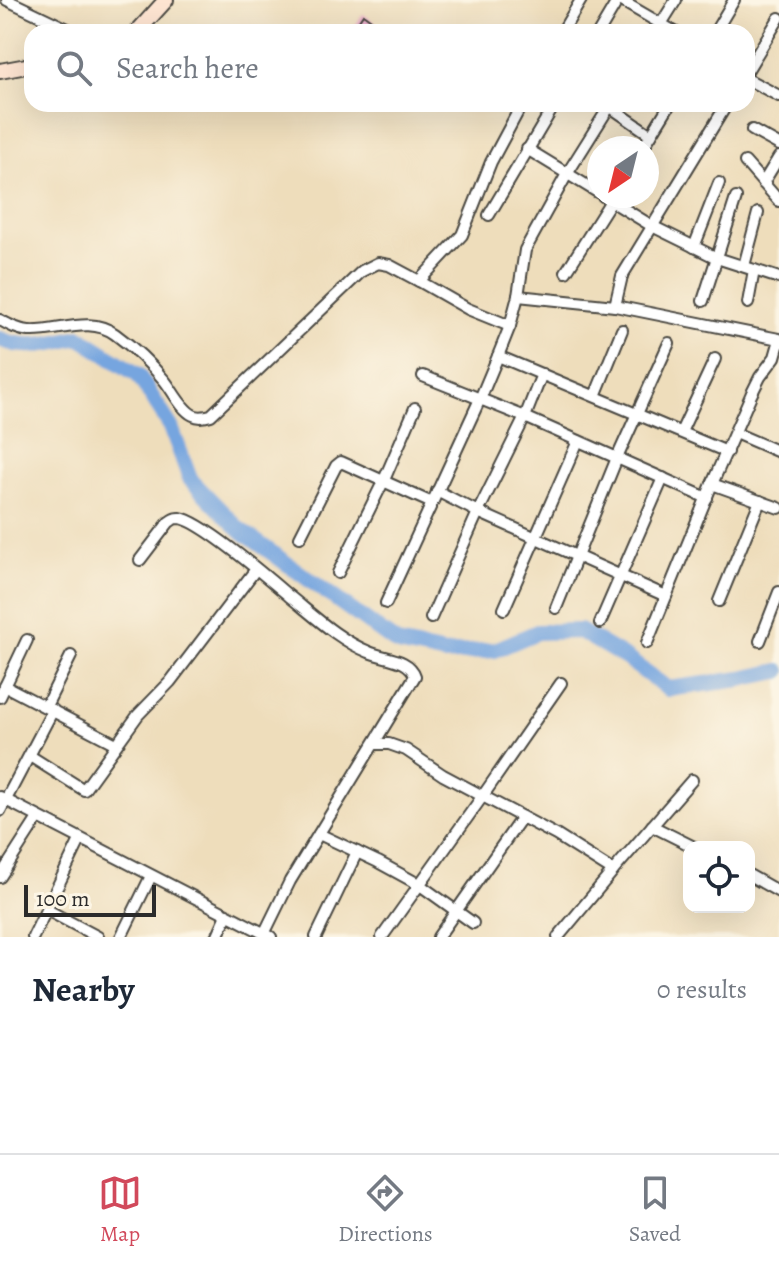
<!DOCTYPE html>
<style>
body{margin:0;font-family:Alegreya,serif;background:#f2f2f3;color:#1f2937}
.controls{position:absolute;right:24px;bottom:24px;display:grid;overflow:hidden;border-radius:16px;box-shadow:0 8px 32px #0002}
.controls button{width:72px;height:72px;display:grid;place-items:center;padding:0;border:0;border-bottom:2px solid #e0e1e3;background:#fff;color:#1f2937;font:40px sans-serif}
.compass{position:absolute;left:587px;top:136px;width:72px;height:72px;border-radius:50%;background:#fff;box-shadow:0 8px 32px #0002;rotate:215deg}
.scale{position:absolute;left:24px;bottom:20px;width:132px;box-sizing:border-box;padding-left:8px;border:4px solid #2b2b2b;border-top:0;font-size:22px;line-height:28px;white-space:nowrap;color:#2b2b2b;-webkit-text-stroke:6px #fcf5e5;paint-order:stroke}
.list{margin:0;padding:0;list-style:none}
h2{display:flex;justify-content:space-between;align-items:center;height:104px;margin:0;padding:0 32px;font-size:34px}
h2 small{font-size:26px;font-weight:400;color:#747a83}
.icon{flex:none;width:44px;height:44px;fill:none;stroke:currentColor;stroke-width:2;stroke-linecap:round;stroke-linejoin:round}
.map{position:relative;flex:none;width:779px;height:937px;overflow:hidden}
.search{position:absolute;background:#fff;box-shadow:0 8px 32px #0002;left:24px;right:24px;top:24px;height:88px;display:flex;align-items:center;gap:20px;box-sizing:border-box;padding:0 28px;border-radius:24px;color:#747a83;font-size:30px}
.sheet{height:216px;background:#fff}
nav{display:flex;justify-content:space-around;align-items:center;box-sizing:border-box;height:112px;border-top:2px solid #e0e1e3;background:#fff;font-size:22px;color:#747a83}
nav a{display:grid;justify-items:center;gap:4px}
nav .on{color:#d1495b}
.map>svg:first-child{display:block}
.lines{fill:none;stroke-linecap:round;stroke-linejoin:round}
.river{stroke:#76a5df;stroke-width:16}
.building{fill:#e49cc3}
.street-casing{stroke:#484641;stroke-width:14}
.secondary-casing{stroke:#484641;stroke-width:18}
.street{stroke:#fff;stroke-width:10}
.secondary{stroke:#fde4d1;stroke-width:14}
</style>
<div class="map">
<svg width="779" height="937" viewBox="0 0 779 937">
<rect width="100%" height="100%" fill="#fcf5e5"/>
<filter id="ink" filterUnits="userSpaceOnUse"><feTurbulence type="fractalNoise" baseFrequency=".0125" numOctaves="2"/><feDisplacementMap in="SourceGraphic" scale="16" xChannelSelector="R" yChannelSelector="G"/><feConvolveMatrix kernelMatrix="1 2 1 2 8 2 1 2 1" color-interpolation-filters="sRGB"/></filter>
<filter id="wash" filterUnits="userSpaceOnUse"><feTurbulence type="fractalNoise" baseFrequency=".006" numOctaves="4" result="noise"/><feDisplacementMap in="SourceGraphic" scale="32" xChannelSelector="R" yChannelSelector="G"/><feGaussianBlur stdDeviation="1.8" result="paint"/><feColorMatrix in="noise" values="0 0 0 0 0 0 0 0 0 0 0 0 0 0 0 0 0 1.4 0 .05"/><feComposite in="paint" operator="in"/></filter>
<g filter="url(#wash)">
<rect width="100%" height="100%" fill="#edb"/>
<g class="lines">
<!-- river -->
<path class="river" d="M 0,339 C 25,351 54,343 79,337 L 138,375 L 171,427 L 190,479 L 239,529 L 398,644 L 445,654 L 495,650 L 537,632 L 580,631 L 626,658 L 668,689 L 741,679 L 779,671"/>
</g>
<g id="blocks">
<!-- building -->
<path class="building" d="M 363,14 L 378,25 L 390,32 L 351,32 Z"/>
</g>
</g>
<g filter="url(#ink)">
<use href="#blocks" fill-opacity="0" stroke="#484641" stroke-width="2"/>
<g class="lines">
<!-- street casing -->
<g class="street-casing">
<g id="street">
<path d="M 7,0 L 74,32"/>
<path d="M 620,0 L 675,32"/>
<path d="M 562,32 L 581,0"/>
<path d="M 599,32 L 618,0"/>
<path d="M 656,32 L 676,0"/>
<path d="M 715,32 L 734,0"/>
<path d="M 747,71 L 779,18"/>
<path d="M 747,79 L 779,96"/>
<path d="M 609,106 L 651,135"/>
<path d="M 752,130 L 779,145"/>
<path d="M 643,148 L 670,104"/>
<path d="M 527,149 L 599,193"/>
<path d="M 745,162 L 779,201"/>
<path d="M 763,183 L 779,157"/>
<path d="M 603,196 L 652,226 L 717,258 L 779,278"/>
<path d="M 489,215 L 555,104"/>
<path d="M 694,247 L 719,183"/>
<path d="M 744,266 L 758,213"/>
<path d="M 566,272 L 614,196"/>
<path d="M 419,281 L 462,235 L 491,162 L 522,104"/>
<path d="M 518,296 L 615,306 L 779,339"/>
<path d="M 703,301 L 736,198"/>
<path d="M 748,303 L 754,270"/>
<path d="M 615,306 L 622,276 L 727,104"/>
<path d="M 0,320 C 9,325 18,330 29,331 C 58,333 89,315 115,334 C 133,347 151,364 165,381 C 173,391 181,409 193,415 C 199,418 204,417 211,415 L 362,271 L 378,263 L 389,265 L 419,281 L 468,309 L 510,326"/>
<path d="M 498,356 L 727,452"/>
<path d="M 423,376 L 525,417 L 707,498"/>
<path d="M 595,396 L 622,330"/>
<path d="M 681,432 L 715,359"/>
<path d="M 735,433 L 779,452"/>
<path d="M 712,484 L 779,508"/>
<path d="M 437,491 L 478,512 L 666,596"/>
<path d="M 300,537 L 336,466 L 341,462 L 432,503"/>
<path d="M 140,560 L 169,522 C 174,519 173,518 180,518 C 202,521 269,579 289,596 C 314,616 339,640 369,652 C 385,659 409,658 415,676 L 290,881 L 264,934"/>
<path d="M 338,573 L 384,480 L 415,408"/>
<path d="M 719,601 L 760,501"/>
<path d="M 386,603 L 480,399 L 498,356 L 510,326 L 518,296 L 525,250 L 567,174 L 611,104"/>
<path d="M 556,608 L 617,458 L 669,343"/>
<path d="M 504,609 L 578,441"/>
<path d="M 431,618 L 478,512 L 525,417 L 542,374"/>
<path d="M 600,623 L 663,478"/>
<path d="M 760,641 L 779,592"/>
<path d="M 647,643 L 712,484 L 751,395 L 760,377 L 775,357 L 779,343"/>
<path d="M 5,686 L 116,744"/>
<path d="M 0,697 L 27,640"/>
<path d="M 46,706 L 71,656"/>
<path d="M 376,744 L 389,744 L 406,750 L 443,775 L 556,835 L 613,871 L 692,780"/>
<path d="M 30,756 L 84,790 L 138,715 L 170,682 L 256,569"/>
<path d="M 0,797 L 271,937"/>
<path d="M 0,811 L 53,710"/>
<path d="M 652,826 L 694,847"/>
<path d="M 319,834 L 378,862 L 420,885 L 473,923"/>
<path d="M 749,875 L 779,892"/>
<path d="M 0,877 L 38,818"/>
<path d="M 47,910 L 98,937"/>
<path d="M 33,937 L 80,840"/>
<path d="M 121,937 L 151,876"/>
<path d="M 217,937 L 227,915"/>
<path d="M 316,937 L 357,852"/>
<path d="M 382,937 L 482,797 L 561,683"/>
<path d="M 438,937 L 522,817"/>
<path d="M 558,937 L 613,871"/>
</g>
</g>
<!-- secondary casing -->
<g class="secondary-casing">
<g id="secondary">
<path d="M 137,32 L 166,0"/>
<path d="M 0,71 L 32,65"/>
</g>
</g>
<!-- street -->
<use href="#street" class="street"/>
<!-- secondary -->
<use href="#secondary" class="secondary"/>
</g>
</g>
</svg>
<div class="controls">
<button><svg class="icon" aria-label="locate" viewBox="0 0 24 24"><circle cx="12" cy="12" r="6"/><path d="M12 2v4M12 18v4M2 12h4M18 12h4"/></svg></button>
</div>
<svg class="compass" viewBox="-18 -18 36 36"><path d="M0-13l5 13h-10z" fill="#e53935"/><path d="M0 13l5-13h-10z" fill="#747a83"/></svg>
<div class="scale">100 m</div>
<div class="search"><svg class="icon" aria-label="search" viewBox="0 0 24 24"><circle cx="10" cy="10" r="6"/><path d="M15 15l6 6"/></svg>Search here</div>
</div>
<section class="sheet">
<h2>Nearby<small>0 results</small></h2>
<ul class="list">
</ul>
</section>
<nav>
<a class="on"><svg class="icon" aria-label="map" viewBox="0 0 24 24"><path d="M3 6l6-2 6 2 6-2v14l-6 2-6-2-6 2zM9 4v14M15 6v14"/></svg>Map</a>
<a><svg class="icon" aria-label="directions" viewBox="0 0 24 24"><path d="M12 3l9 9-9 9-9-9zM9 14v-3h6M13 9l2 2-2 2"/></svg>Directions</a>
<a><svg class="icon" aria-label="saved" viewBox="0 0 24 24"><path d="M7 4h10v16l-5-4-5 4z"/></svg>Saved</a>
</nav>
